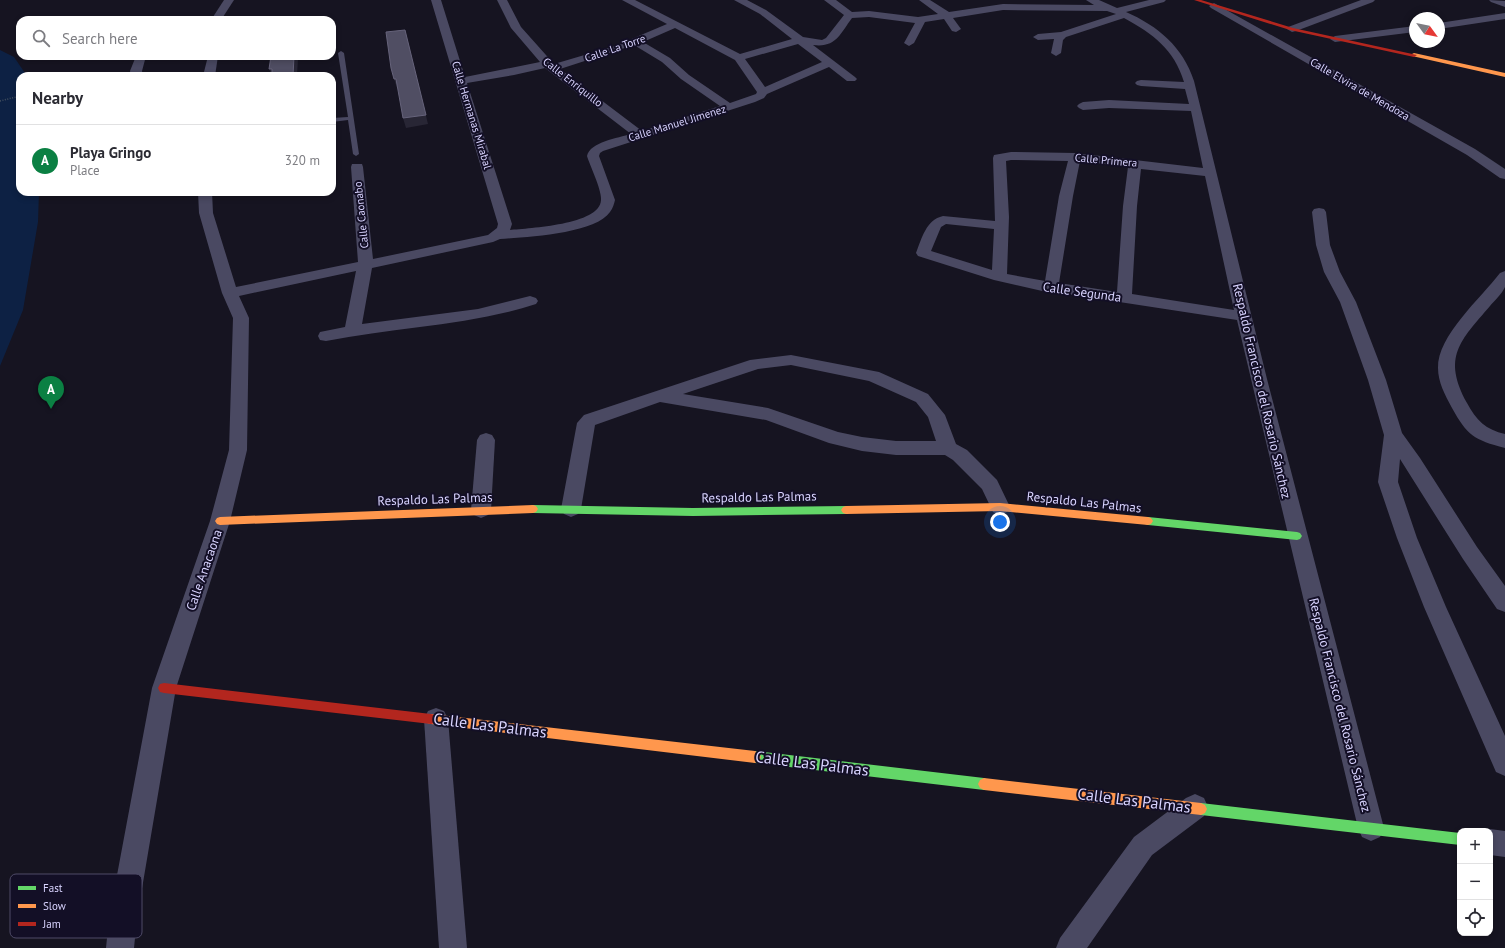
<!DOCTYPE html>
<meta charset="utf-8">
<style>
body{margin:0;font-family:"PT Sans",sans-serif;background:#f2f2f3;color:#2b2b33}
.controls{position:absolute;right:12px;bottom:12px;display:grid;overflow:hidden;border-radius:8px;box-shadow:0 2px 6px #0003}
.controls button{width:36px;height:36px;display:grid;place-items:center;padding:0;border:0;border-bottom:1px solid #e1e1e2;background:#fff;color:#2b2b33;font:20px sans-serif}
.compass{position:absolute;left:1409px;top:12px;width:36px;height:36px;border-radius:50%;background:#fff;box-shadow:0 2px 6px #0003;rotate:123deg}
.you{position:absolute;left:1000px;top:522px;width:14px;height:14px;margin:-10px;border:3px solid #fff;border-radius:50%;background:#1a73e8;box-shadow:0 0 0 6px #1a73e833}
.badge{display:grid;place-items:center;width:26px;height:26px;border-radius:50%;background:#0b8043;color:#fff;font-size:13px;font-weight:700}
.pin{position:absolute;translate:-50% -33px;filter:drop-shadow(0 1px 2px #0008)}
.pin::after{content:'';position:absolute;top:21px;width:14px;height:12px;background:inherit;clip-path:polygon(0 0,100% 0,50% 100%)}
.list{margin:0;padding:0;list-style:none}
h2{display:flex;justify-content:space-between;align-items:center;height:52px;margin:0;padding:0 16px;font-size:17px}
h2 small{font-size:13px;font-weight:400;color:#7c7c81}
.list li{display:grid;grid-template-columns:26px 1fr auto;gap:12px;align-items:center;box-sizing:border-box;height:72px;padding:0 16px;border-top:1px solid #e1e1e2}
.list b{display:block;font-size:15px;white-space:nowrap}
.list p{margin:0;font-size:13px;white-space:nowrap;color:#7c7c81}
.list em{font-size:13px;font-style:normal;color:#7c7c81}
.icon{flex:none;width:22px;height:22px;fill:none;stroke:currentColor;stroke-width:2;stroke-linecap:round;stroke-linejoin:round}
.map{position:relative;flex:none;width:1505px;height:948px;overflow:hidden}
.search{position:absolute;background:#fff;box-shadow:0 2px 6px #0003;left:16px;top:16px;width:320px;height:44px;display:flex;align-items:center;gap:10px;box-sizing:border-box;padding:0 14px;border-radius:12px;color:#7c7c81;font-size:15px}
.panel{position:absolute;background:#fff;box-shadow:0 2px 6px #0003;left:16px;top:72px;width:320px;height:124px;border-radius:12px}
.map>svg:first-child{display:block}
.water{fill:#0d2144}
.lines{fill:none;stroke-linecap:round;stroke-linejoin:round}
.path{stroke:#44505f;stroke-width:1.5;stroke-dasharray:1 1.5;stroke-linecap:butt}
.lane{fill:#4a4962;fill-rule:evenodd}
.street{fill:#4a4962;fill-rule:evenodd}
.fast{fill:#63d668;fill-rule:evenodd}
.slow{fill:#ff974d;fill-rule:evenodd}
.jam{fill:#b3261e;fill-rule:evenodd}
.shaded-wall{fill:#282635}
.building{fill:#504e63;stroke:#66637b}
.labels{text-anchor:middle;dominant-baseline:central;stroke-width:4;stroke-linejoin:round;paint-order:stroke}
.far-street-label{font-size:11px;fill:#d9d4ff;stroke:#130f26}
.street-label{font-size:13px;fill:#d9d4ff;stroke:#130f26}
.near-street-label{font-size:16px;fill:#d9d4ff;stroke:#130f26}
.key{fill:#130f26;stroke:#4e4a67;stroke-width:1}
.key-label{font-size:11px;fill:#d9d4ff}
</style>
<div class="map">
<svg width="1505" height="948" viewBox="0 0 1505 948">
<rect width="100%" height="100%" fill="#161421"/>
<!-- water -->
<path class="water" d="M 0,50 L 14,57 L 27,76 L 20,76 L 20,192 L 39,192 L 38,222 L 23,310 L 0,366 Z"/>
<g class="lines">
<!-- path -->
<g class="path">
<path d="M 113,76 L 121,74"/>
<path d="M 0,101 L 20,96"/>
</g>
<!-- lane -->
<path class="lane" d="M 341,51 L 344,53 L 359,154 L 356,156 L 353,154 L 348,120 L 332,122 L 332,118 L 348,117 L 338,53 Z"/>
<!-- street -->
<g class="street">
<path d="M 224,0 L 234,0 L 221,20 L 211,20 Z"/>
<path d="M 431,0 L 441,0 L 465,77 L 540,62 L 511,28 L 497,0 L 507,0 L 521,27 L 554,64 L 615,46 L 667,24 L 622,0 L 635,0 L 740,54 L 792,39 L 760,14 L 734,0 L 747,0 L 766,10 L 803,37 L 822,40 L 826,38 L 844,15 L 824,0 L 836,0 L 852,12 L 869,11 L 918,17 L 938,14 L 919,0 L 930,0 L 949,12 L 1003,4 L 1094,5 L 1086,0 L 1099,0 L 1117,8 L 1149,0 L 1166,0 L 1164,2 L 1126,12 C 1158,26 1183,47 1194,81 L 1267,379 L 1384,828 L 1380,837 L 1371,841 L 1362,837 L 1358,828 L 1237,320 L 1054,292 L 1051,293 L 994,280 L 918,256 L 916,253 C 922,238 926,220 943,216 L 995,221 L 993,158 L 994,155 L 1011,152 L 1075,153 L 1203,168 L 1191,111 L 1109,108 L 1083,110 L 1079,108 L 1077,106 L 1079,104 L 1083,102 L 1109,100 L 1189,104 L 1185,89 L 1141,86 L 1137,85 L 1135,83 L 1137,81 L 1141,80 L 1184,82 C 1174,49 1153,34 1124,18 L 1066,37 L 1063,40 L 1061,53 L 1056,56 L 1051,53 L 1054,39 L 1038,40 L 1033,37 L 1038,34 L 1061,32 L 1116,14 L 1107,11 L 1003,10 L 953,18 L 961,29 L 956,32 L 952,31 L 944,19 L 925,22 L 914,43 L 909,46 L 904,43 L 915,23 L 869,17 L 852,18 C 840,34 836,48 813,45 L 855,77 L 857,79 L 855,81 L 847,81 L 829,67 L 767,94 L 764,98 L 755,102 L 603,151 L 600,153 L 599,156 L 615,200 C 614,204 613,208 610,212 C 595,234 526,237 500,239 L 493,242 L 372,268 L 362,324 L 478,309 L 530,296 L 536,298 L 538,301 L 536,304 C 468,326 395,327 326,341 L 320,340 L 318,336 L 320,332 L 345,327 L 356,271 L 239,296 L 249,318 L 247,450 L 230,521 L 176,688 L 137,918 L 134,948 L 106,948 L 109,918 L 152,688 L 210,521 L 229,450 L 233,318 L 222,293 L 199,213 L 198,192 L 212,192 L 213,213 L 236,287 L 358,262 L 351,167 L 352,164 L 362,164 L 363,167 L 373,259 L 488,235 L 497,228 L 498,224 ZM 675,28 L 735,60 L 757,92 L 756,94 L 730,103 L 689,75 L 670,58 L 643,42 ZM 798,44 L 822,62 L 765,87 L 745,59 ZM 634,45 L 662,62 L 681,79 L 720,106 L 642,131 L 560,69 ZM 545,68 L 631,134 C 618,138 590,142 587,156 C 590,166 602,190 601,200 C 600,225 529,228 510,230 L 512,224 L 467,83 L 514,75 ZM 1011,160 L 1068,161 L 1059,196 L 1045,281 L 1007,274 L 1009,217 L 1006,161 ZM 1080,161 L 1128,167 L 1123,206 L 1117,292 L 1059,283 L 1073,196 ZM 1141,169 L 1205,176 L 1234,310 L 1132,294 L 1137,206 ZM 946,224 L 994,229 L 992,270 L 931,251 L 941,227 Z"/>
<path d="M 1361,0 L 1375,0 L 1373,2 L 1296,31 L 1292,32 L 1287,29 L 1288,27 Z"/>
<path d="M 1489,0 L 1505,1 L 1505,7 L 1491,2 Z"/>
<path d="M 1214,3 L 1475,149 L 1505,169 L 1505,179 L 1500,178 L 1467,155 L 1211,8 L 1209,6 Z"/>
<path d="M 1505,13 L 1505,19 L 1439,29 L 1439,23 Z"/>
<path d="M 1415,26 L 1415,32 L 1335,42 L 1330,39 L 1335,36 Z"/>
<path d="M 136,56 L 146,56 L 142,71 L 143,76 L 131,76 L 130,71 Z"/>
<path d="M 208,56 L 218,56 L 215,76 L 203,76 Z"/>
<path d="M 1319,208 L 1324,209 L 1326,212 L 1330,245 L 1340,272 L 1356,302 L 1386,380 L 1402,433 L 1420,458 L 1477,547 L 1505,586 L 1505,612 L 1497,609 L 1463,559 L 1400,459 L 1398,482 L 1417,538 L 1446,607 L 1505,736 L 1505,776 L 1496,772 L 1424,607 L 1397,538 L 1378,482 L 1384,435 L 1368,380 L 1340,302 L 1324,272 L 1316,245 L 1312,212 L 1314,209 Z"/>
<path d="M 1505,271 C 1505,276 1505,283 1505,287 C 1502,294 1494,301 1490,306 C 1460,341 1442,357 1467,403 C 1476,420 1486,430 1505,434 L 1505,448 C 1474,440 1467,435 1452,408 C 1445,395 1438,382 1438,368 C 1437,336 1481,298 1500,273 Z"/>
<path d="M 791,355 L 879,372 L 928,394 L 945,415 L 956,444 L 967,450 L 997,480 L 1010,507 L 1007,512 L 1000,515 L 993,512 L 982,489 L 953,460 L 945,455 L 896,455 L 862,451 L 829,443 L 766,420 L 660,402 L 595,425 L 581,509 L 578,514 L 571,517 L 564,514 L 561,509 L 577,423 L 584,415 L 750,360 ZM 791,365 L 869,381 L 916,402 L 928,417 L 936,441 L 896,441 L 862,437 L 838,432 L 768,408 L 683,394 L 758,369 Z"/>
<path d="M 486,433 L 492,435 L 495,440 L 491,510 L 488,515 L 481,518 L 474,515 L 471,510 L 477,440 L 480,435 Z"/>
<path d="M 436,708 L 444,711 L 448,719 L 467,948 L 439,948 L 424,719 L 428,711 Z"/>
<path d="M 1195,794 L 1204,798 L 1208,807 L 1204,816 L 1152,855 L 1087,948 L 1056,948 L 1060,938 L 1134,837 L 1186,798 Z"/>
<path d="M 1490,829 L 1505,831 L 1505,857 L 1490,855 L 1490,831 L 1485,831 Z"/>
</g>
<!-- fast -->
<g class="fast">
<path d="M 533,505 L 693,508 L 846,506 L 849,507 L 851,510 L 849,513 L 846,514 L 693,516 L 533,513 L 530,512 L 528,509 L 530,506 Z"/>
<path d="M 1148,517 L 1297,532 L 1300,533 L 1302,536 L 1300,539 L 1297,540 L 1148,525 L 1145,524 L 1143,521 L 1145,518 Z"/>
<path d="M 755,751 L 984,778 L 988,780 L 990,784 L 988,788 L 984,790 L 755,763 L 751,761 L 749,757 L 751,753 Z"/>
<path d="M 1201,803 L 1460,833 L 1460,845 L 1201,815 L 1197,813 L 1195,809 L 1197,805 Z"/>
</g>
<!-- slow -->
<g class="slow">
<path d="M 1414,53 L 1505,73 L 1505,77 L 1412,56 L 1412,54 Z"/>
<path d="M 1000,503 L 1148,517 L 1151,518 L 1153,521 L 1151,524 L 1148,525 L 1000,511 L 846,514 L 843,513 L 841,510 L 843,507 L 846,506 Z"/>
<path d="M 533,505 L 536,506 L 538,509 L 536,512 L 533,513 L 220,525 L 217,524 L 215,521 L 217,518 L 220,517 Z"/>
<path d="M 431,714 L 755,751 L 759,753 L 761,757 L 759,761 L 755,763 L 431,724 L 427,723 L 425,719 L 427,715 Z"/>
<path d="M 984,778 L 1201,803 L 1205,805 L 1207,809 L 1205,813 L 1201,815 L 984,790 L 980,788 L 978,784 L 980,780 Z"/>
</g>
<!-- jam -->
<g class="jam">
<path d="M 1194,0 L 1201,0 L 1293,28 L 1417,55 L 1414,57 L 1290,30 Z"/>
<path d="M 164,683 L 431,714 L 435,715 L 437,719 L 435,723 L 431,724 L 164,693 L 160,692 L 158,688 L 160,684 Z"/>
</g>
</g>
<!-- shaded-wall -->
<g class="shaded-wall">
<path d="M 405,30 L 428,124 L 406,128 L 403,118 Z"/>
<path d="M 294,56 L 297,56 L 298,58 L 297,76 L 293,76 Z"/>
<path d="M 269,69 L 272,69 L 272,76 Z"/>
<path d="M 394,79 L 396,79 L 399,88 L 397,88 Z"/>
</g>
<!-- building -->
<g class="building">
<path d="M 405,30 L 426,115 L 403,118 L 396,79 L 394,79 L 391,68 L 386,32 Z"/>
<path d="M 271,56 L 294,56 L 293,76 L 272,76 L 272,69 L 269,69 Z"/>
</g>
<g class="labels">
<!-- far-street labels -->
<g class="far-street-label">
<text transform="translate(615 48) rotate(-19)">Calle La Torre</text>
<text transform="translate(573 82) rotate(38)">Calle Enriquillo</text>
<text transform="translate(1360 89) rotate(30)">Calle Elvira de Mendoza</text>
<text transform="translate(472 115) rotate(73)">Calle Hermanas Mirabal</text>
<text transform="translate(677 123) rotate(-17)">Calle Manuel Jimenez</text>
<text transform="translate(1106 160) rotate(5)">Calle Primera</text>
<text transform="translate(361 215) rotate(-96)">Calle Caonabo</text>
</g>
<!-- street labels -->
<g class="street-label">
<text transform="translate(1082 292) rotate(8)">Calle Segunda</text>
<text transform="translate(1262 391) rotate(77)">Respaldo Francisco del Rosario Sánchez</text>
<text transform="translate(759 497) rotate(-1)">Respaldo Las Palmas</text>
<text transform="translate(435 499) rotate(-2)">Respaldo Las Palmas</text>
<text transform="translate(1084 502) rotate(6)">Respaldo Las Palmas</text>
<text transform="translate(204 570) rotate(-71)">Calle Anacaona</text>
<text transform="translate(1340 705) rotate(76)">Respaldo Francisco del Rosario Sánchez</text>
</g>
<!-- near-street labels -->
<g class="near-street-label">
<text transform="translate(490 725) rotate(7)">Calle Las Palmas</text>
<text transform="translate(812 763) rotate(7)">Calle Las Palmas</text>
<text transform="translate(1134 800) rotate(7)">Calle Las Palmas</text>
</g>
</g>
<!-- legend -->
<rect x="10" y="874" width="132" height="64" rx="6" class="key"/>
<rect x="18" y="886" width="18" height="4" fill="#63d668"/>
<rect x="18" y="904" width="18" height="4" fill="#ff974d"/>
<rect x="18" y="922" width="18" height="4" fill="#b3261e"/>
<g class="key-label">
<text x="43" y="892">Fast</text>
<text x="43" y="910">Slow</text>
<text x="43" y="928">Jam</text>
</g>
</svg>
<div class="controls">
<button>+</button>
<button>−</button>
<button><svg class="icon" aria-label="locate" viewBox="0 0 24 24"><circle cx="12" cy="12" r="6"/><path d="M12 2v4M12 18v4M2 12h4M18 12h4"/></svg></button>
</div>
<svg class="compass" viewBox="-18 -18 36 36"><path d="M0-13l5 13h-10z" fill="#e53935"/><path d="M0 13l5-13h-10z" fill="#7c7c81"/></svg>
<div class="you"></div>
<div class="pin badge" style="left:51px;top:409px">A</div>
<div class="search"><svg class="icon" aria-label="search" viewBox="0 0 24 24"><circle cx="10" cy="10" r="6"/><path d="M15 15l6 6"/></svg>Search here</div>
<section class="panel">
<h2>Nearby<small></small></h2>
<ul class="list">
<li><span class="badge">A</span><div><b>Playa Gringo</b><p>Place</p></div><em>320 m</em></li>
</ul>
</section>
</div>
